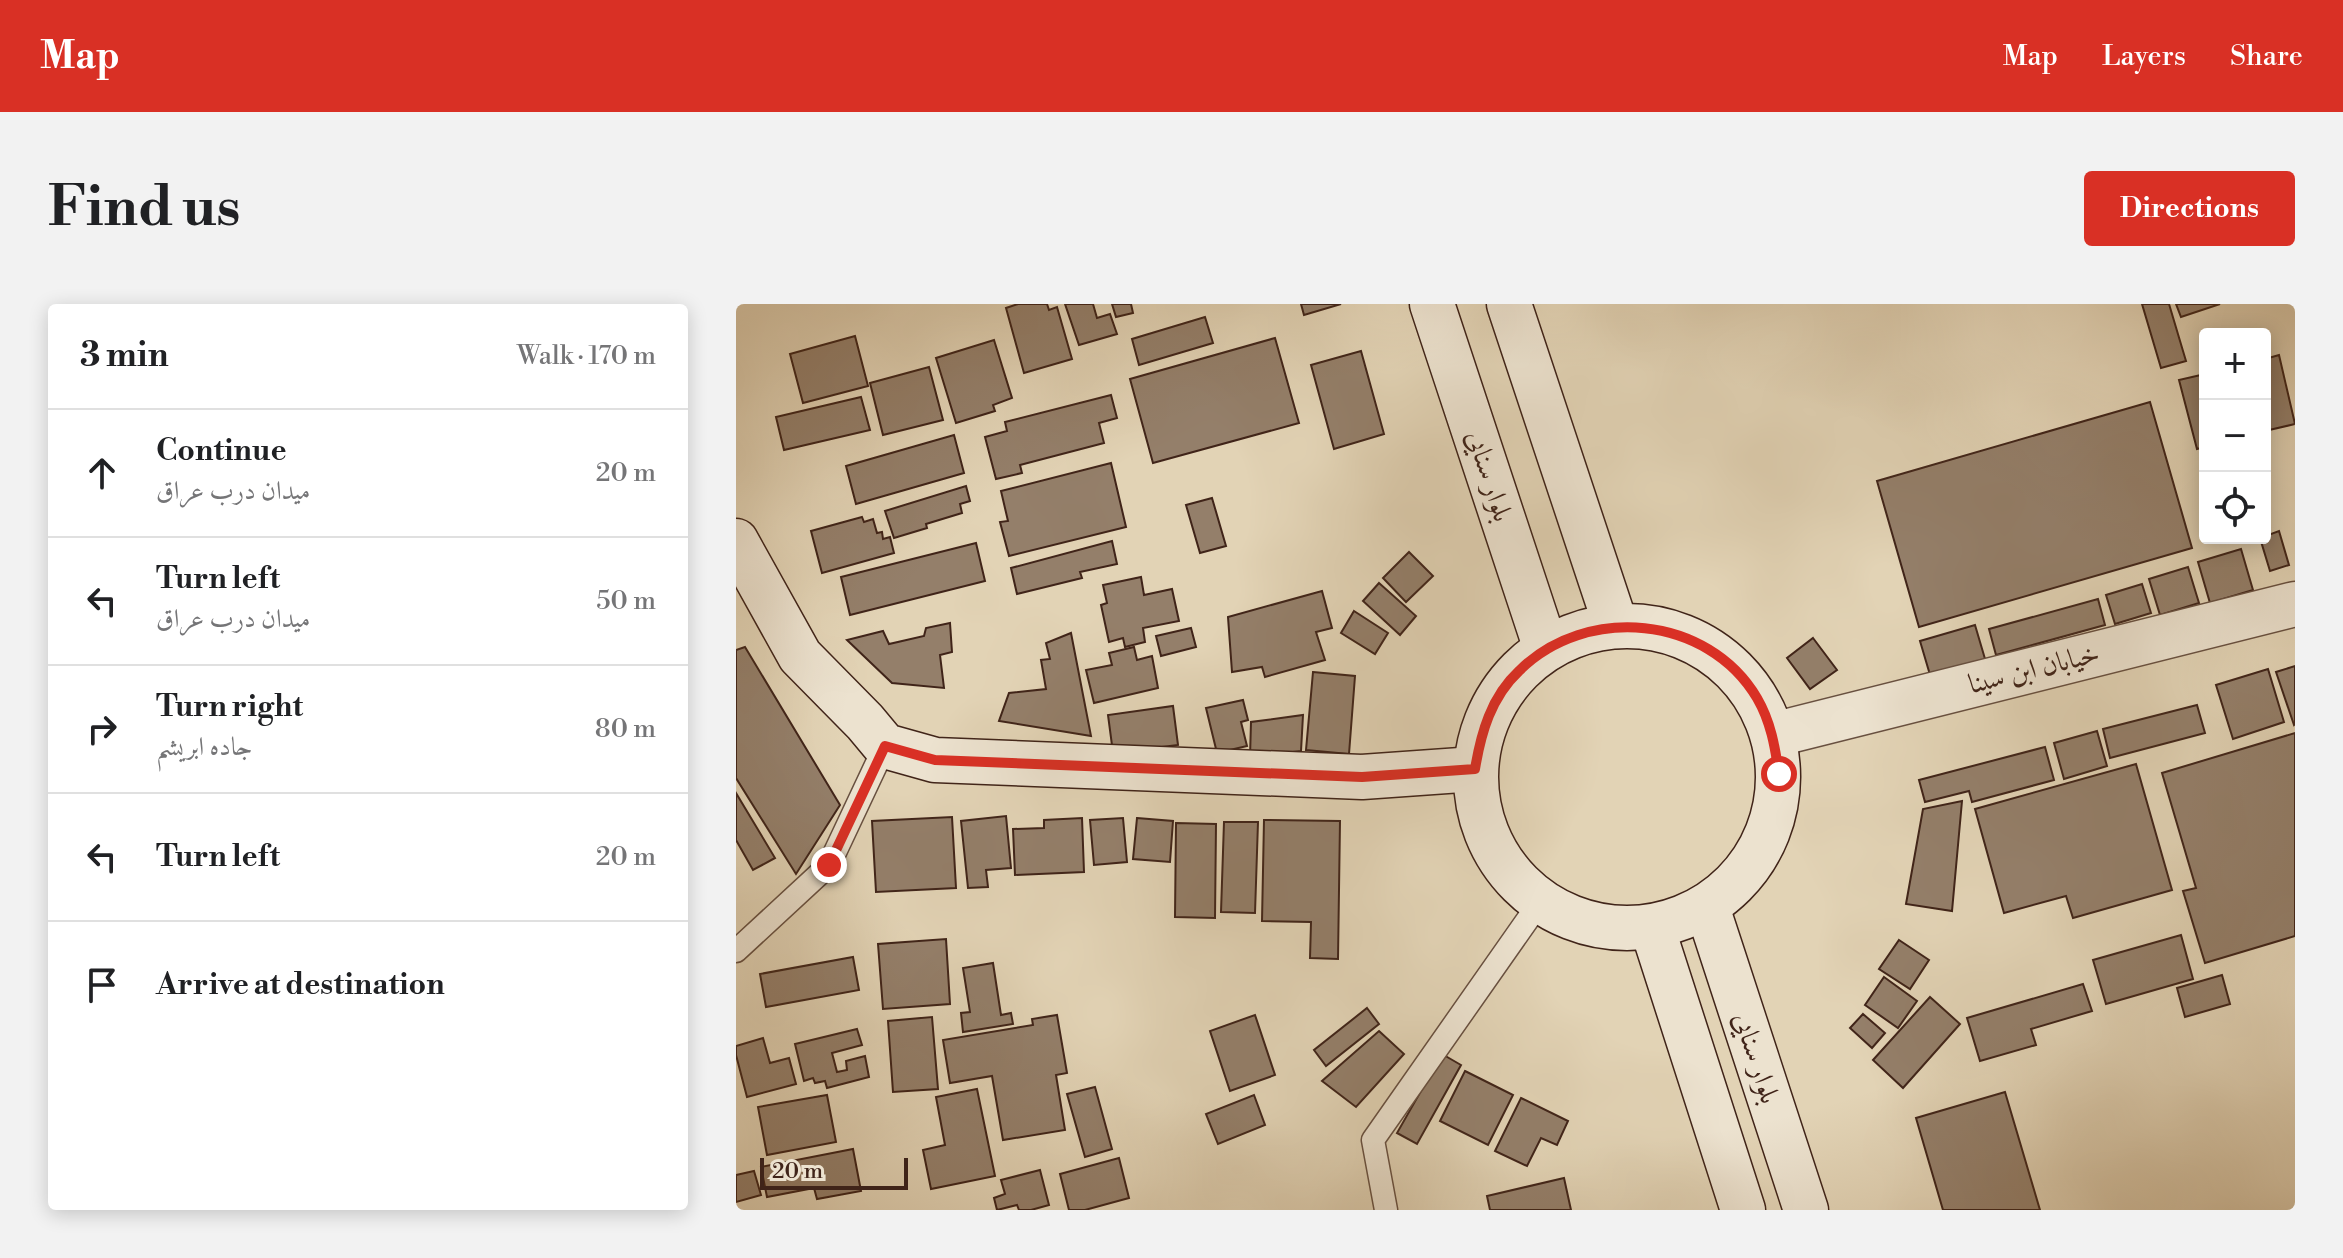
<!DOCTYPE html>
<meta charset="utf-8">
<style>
body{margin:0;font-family:"Libre Bodoni",Amiri,serif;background:#f2f2f2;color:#202124}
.controls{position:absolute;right:24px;top:24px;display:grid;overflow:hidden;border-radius:8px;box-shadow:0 4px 20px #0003}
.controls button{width:72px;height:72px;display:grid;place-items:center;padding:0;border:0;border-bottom:2px solid #e0e0e0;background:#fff;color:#202124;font:40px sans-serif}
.scale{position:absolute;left:24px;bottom:20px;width:148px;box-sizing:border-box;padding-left:8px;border:4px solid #402419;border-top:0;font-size:22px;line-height:28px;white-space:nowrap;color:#402419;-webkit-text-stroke:6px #ece2cf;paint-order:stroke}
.stop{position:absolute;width:24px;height:24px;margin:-18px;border:6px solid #d93025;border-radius:50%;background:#fff}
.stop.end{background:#d93025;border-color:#fff;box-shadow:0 2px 8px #0008}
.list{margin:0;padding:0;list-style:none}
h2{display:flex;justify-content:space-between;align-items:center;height:104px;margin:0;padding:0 32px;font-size:34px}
h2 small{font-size:26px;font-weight:400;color:#757577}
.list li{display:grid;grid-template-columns:52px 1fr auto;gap:24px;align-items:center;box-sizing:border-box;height:128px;padding:0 32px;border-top:2px solid #e0e0e0}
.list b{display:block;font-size:30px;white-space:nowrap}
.list p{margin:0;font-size:26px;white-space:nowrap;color:#757577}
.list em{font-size:26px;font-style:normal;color:#757577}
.icon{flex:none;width:44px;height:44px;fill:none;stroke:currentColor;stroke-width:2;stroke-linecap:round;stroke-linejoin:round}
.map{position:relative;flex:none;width:1559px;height:906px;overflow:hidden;border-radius:8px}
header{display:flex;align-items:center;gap:48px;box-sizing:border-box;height:112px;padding:0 40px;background:#d93025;color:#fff}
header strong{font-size:38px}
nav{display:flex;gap:44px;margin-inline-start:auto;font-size:28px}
.intro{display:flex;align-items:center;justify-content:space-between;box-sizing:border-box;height:192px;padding:0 48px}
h1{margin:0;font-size:56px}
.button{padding:20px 36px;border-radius:8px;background:#d93025;color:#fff;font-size:28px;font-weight:700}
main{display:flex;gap:48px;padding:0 48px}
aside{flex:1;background:#fff;border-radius:8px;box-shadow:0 4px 20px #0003}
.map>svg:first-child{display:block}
.building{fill:#947f6a;stroke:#402419;stroke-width:2}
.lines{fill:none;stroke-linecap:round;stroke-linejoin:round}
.service-casing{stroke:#685040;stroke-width:25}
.tertiary-casing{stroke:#685040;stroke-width:47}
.secondary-casing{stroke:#402419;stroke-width:47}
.service{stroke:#ece2cf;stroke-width:22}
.tertiary{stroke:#ece2cf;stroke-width:44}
.secondary{stroke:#ece2cf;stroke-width:44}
.route{stroke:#d93025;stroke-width:10}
.labels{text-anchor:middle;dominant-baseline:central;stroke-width:6;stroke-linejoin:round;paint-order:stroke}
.street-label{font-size:28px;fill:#402419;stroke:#ece2cf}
</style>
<header>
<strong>Map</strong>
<nav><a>Map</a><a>Layers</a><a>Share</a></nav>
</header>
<div class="intro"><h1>Find us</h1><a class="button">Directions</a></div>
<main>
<aside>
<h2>3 min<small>Walk · 170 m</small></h2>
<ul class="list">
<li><svg class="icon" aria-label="ahead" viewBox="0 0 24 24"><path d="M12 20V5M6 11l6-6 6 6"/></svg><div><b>Continue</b><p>میدان درب عراق</p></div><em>20 m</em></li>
<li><svg class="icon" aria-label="left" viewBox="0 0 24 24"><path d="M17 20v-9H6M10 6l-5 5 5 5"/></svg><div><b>Turn left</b><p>میدان درب عراق</p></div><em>50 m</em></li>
<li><svg class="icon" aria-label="right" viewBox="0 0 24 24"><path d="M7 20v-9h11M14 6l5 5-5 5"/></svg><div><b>Turn right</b><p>جاده ابریشم</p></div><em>80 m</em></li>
<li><svg class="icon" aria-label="left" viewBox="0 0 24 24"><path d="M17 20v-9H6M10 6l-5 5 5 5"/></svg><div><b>Turn left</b></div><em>20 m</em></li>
<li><svg class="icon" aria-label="arrive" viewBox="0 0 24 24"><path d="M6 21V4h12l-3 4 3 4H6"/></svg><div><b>Arrive at destination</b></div></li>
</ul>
</aside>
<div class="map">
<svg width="1559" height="906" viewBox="0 0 1559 906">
<rect width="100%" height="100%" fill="#e2d3b5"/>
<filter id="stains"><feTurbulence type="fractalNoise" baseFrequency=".0025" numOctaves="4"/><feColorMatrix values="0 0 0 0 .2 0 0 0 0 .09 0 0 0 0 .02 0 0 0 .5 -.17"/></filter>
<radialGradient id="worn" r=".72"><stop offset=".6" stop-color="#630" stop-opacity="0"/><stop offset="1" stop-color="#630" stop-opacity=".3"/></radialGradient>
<!-- building -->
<g class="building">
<path d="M 282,0 L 311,0 L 313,6 L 321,3 L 336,55 L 288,69 L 270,4 Z"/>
<path d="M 329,0 L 357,0 L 361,14 L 374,10 L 381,30 L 343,41 Z"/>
<path d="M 376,0 L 395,0 L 397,9 L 380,13 Z"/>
<path d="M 565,0 L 605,0 L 568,11 Z"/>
<path d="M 1406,0 L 1433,0 L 1450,57 L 1425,64 Z"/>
<path d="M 1440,0 L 1484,0 L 1445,13 Z"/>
<path d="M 469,13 L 477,39 L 403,61 L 396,35 Z"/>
<path d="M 119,32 L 132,82 L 67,99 L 54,50 Z"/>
<path d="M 539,34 L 563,119 L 417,159 L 394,75 Z"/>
<path d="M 258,36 L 276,94 L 257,101 L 259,107 L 220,119 L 200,54 Z"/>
<path d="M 625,47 L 648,130 L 598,145 L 575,61 Z"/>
<path d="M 1543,51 L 1559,120 L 1529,127 L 1529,55 Z"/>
<path d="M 193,63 L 207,116 L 147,131 L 134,79 Z"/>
<path d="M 1469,70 L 1469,143 L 1461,145 L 1443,76 Z"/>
<path d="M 375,91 L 381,114 L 363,119 L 368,139 L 284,161 L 286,169 L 260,175 L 249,133 L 271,127 L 269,118 Z"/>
<path d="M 125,93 L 134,126 L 48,146 L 40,113 Z"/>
<path d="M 1414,98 L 1456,244 L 1183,323 L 1141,177 Z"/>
<path d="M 218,131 L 228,169 L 120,200 L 110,162 Z"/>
<path d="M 375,159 L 390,223 L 273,252 L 264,218 L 272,217 L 265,187 Z"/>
<path d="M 230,182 L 234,197 L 224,200 L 226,209 L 190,220 L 191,224 L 158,234 L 149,207 Z"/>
<path d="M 476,194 L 490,242 L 464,249 L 450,201 Z"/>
<path d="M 126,213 L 128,218 L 137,215 L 141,229 L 146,228 L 147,235 L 154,233 L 158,249 L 86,269 L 75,227 Z"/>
<path d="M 1543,227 L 1553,261 L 1534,267 L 1524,234 Z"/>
<path d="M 376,237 L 381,260 L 344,268 L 346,274 L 281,290 L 275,264 Z"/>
<path d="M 240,239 L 249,277 L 114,311 L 105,273 Z"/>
<path d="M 1505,245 L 1517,286 L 1474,299 L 1462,258 Z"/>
<path d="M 673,248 L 697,272 L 670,298 L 647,274 Z"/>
<path d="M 1452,263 L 1463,299 L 1424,311 L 1413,275 Z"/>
<path d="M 405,273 L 408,291 L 436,285 L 443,317 L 407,324 L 409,338 L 389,343 L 387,334 L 373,338 L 365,301 L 371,299 L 367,281 Z"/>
<path d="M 643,279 L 680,312 L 664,331 L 627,297 Z"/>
<path d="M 1406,280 L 1415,309 L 1379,320 L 1370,291 Z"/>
<path d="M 586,287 L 596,324 L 580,328 L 589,356 L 529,373 L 526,363 L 496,368 L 492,313 Z"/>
<path d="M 1362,295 L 1369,321 L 1260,351 L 1253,325 Z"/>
<path d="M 618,307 L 652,329 L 639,350 L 605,329 Z"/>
<path d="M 214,319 L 216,348 L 204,351 L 208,384 L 156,379 L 111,336 L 147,327 L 153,340 L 188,332 L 190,324 Z"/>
<path d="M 1239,321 L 1252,365 L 1197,381 L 1184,337 Z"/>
<path d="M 455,324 L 460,343 L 425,352 L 420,332 Z"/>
<path d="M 335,329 L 355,432 L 263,417 L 273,389 L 310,385 L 305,356 L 314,355 L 310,339 Z"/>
<path d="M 1077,334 L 1101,366 L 1074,385 L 1051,354 Z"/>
<path d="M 9,343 L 104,501 L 60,570 L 0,474 L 0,346 Z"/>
<path d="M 398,343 L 401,356 L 416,352 L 422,384 L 358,399 L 350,366 L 376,361 L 373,349 Z"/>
<path d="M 1559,362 L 1559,420 L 1558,421 L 1540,368 Z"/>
<path d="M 1532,365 L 1548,418 L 1497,435 L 1480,381 Z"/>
<path d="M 577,368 L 619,372 L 613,450 L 570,446 Z"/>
<path d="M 507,396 L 512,416 L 505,418 L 511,442 L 481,449 L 470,404 Z"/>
<path d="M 1461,401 L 1469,429 L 1374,454 L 1367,425 Z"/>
<path d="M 437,402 L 442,441 L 377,449 L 372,411 Z"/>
<path d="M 567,411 L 565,447 L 514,453 L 515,418 Z"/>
<path d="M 1361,427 L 1371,462 L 1328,475 L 1318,439 Z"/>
<path d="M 1559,429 L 1559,632 L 1469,659 L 1447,587 L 1460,584 L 1426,469 Z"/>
<path d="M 1309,443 L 1318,476 L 1236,498 L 1233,487 L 1189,498 L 1183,476 Z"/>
<path d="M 1400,460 L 1436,586 L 1337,614 L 1330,592 L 1268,609 L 1239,505 Z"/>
<path d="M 0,489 L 39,554 L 17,566 L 0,536 Z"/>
<path d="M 1226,497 L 1216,607 L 1170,600 L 1187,505 Z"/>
<path d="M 270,512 L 275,564 L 250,566 L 252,583 L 232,584 L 225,517 Z"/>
<path d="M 216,513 L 220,584 L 140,588 L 136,517 Z"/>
<path d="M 346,514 L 348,568 L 279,571 L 277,525 L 308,524 L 308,516 Z"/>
<path d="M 387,514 L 391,558 L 358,561 L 354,516 Z"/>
<path d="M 401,514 L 437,517 L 434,558 L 397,555 Z"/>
<path d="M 528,516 L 604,517 L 602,655 L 574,654 L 575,618 L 526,617 Z"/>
<path d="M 488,518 L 522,518 L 519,609 L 485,608 Z"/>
<path d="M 440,519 L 480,520 L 479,614 L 439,613 Z"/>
<path d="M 1445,631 L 1457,675 L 1370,700 L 1357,656 Z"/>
<path d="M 210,635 L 214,700 L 147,705 L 142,640 Z"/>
<path d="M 1163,636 L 1193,656 L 1174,685 L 1143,665 Z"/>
<path d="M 117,653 L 123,686 L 30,703 L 24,670 Z"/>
<path d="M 257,659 L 265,711 L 275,709 L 277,720 L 227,728 L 225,709 L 234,708 L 227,664 Z"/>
<path d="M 1486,671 L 1494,700 L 1449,713 L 1441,684 Z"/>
<path d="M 1148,673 L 1181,697 L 1162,724 L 1129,701 Z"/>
<path d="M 1347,680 L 1356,707 L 1295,725 L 1300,741 L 1244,757 L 1231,714 Z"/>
<path d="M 1194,693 L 1224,720 L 1167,784 L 1137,756 Z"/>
<path d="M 631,704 L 643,720 L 590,762 L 578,746 Z"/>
<path d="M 1127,710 L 1149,729 L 1136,744 L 1114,724 Z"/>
<path d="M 321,711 L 331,769 L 320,771 L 329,826 L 267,836 L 256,772 L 214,779 L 207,736 L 297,721 L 296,715 Z"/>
<path d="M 519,711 L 539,771 L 494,787 L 474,727 Z"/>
<path d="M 196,713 L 202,785 L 157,788 L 152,717 Z"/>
<path d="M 121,725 L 126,741 L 96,749 L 101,768 L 111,766 L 110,757 L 129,752 L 133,773 L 91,784 L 89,777 L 79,779 L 77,774 L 68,777 L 59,740 Z"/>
<path d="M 643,727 L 668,750 L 620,803 L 586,777 Z"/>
<path d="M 27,734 L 34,759 L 53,754 L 60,780 L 11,793 L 0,751 L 0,742 Z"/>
<path d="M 706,750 L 725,761 L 681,840 L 661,829 Z"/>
<path d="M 729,767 L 777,791 L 752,841 L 704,817 Z"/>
<path d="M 359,783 L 376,845 L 349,853 L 331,790 Z"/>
<path d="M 241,785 L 259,872 L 195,885 L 187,846 L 209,841 L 200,793 Z"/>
<path d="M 1269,788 L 1304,906 L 1207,906 L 1180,814 Z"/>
<path d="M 91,791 L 100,838 L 31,851 L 22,803 Z"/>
<path d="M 518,791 L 529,821 L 482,840 L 470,810 Z"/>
<path d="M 785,794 L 832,817 L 821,841 L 805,834 L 791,862 L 759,847 Z"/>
<path d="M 117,845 L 125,887 L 81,895 L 78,884 L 31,893 L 25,863 Z"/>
<path d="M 383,854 L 393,894 L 349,906 L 333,906 L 324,870 Z"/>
<path d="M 304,866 L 313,901 L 295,906 L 283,906 L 281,901 L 261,906 L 258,894 L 269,890 L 265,876 Z"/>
<path d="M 18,867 L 25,891 L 0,898 L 0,871 Z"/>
<path d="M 828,874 L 835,906 L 754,906 L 751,892 Z"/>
</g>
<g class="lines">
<!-- service casing -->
<g class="service-casing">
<g id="service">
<path d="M 0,647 L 93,561 L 149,442"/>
<path d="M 650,906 L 637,836 L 804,598"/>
</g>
</g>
<!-- tertiary casing -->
<g class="tertiary-casing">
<path id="tertiary" d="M 1037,431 L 1559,300"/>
</g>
<!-- secondary casing -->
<g class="secondary-casing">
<g id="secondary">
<path d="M 696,0 L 810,345"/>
<path d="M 773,0 L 880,322"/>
<path d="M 0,237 L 64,352 L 129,418 L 149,442 L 199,456 L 626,473 L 739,465"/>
<circle cx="891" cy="473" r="151"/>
<path d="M 971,603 L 1070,906"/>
<path d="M 916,623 L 1007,906"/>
</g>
</g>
<!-- service -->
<use href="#service" class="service"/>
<!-- tertiary -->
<use href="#tertiary" class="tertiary"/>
<!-- secondary -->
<use href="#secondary" class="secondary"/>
</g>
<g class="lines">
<!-- route -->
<path class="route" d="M 93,561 L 149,442 L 199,456 L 626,473 L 739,465 C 745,429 755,393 783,367 C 850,300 972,311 1021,394 C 1035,418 1039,443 1043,470"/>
</g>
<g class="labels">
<!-- street labels -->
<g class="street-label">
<text transform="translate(753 172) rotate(72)">بلوار سنایی</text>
<text transform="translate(1298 365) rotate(-14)">خیابان ابن سینا</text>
<text transform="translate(1020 754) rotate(72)">بلوار سنایی</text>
</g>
</g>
<rect width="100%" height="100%" filter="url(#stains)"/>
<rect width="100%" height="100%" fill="url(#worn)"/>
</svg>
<div class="controls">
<button>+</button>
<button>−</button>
<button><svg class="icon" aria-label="locate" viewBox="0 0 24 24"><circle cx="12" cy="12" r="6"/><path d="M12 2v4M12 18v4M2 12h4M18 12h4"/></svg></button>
</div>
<div class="scale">20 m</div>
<div class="stop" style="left:1043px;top:470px"></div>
<div class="stop end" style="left:93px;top:561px"></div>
</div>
</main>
